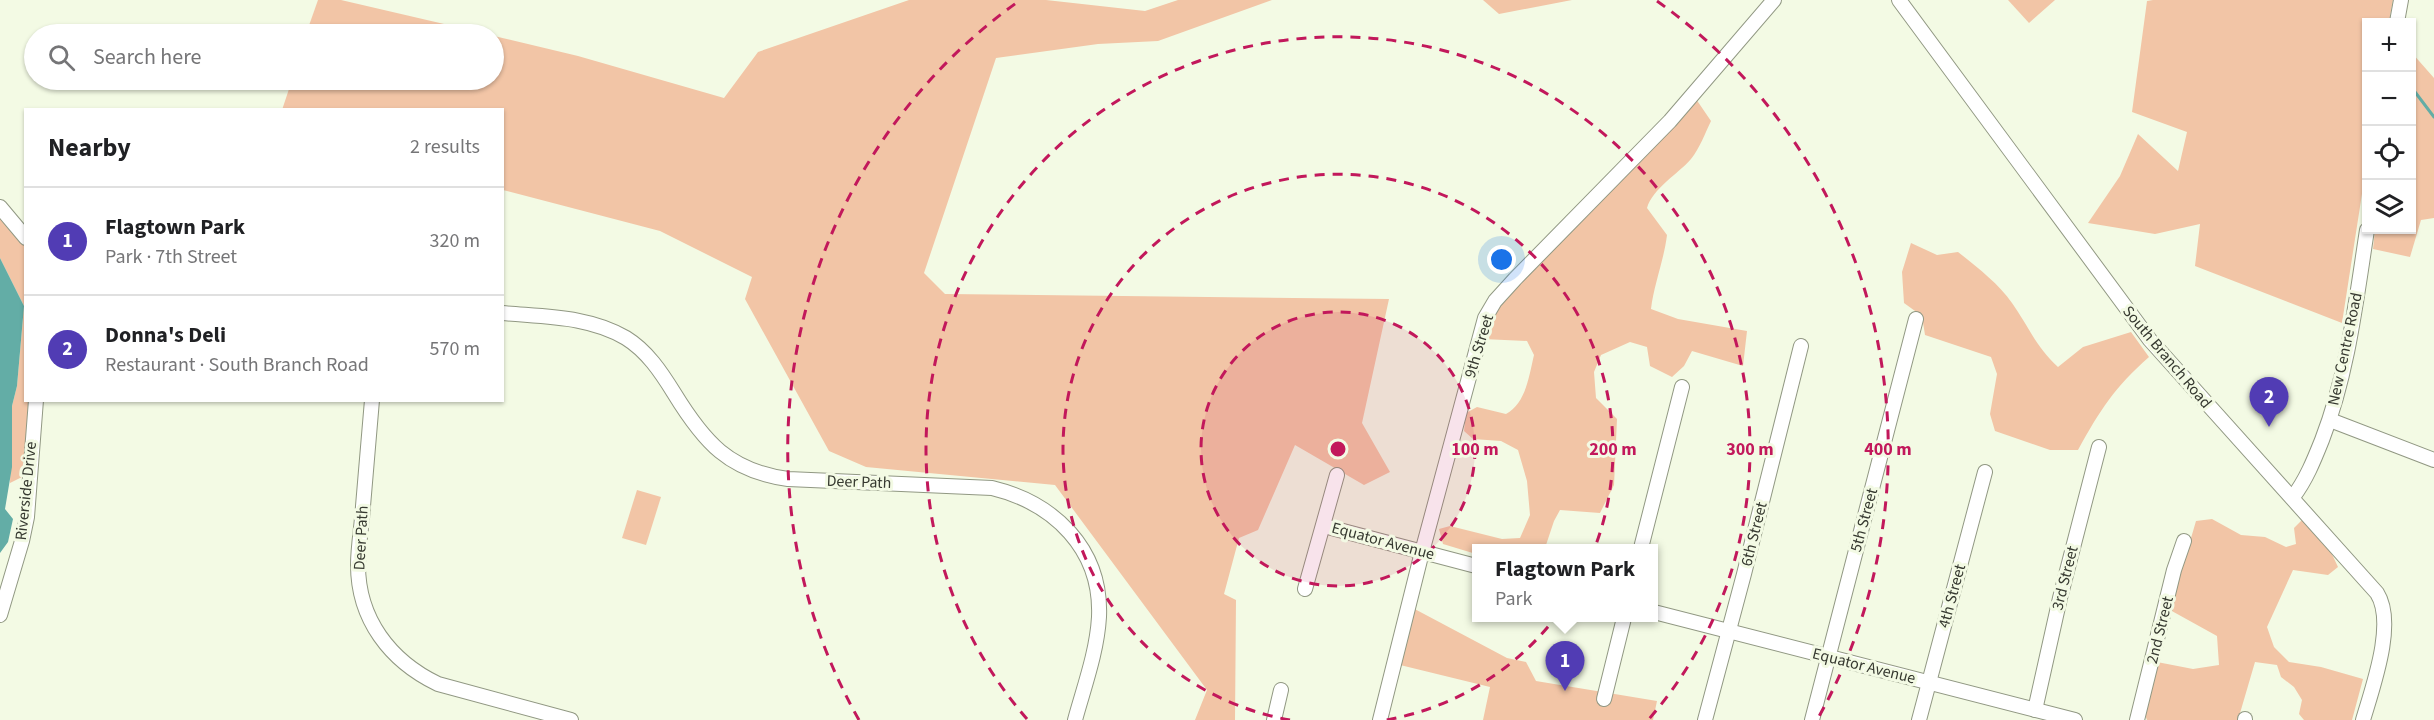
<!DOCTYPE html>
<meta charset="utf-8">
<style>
body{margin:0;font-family:"Source Sans 3",sans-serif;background:#f6f6f6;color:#202124}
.controls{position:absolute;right:18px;top:18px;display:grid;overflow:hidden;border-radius:0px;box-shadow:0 2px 4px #0004}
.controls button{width:54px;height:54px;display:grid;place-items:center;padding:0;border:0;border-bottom:2px solid #e0e0e0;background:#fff;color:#202124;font:30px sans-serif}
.you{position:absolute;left:1502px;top:260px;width:21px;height:21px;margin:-15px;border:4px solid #fff;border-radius:50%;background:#1a73e8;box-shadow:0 0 0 9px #1a73e833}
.badge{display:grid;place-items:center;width:39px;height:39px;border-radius:50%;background:#513cb4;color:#fff;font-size:20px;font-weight:700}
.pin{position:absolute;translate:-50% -50px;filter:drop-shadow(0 2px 3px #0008)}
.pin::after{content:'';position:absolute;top:32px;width:21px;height:18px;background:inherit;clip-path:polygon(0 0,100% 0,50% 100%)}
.popup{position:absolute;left:1472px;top:544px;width:186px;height:78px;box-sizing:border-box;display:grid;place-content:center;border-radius:0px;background:#fff;filter:drop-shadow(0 2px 4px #0005);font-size:20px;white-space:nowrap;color:#757577}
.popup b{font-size:22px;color:#202124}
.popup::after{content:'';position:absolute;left:50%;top:100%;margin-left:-12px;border:12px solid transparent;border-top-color:#fff}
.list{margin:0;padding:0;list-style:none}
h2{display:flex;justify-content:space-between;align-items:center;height:78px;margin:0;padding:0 24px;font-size:26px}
h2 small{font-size:20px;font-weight:400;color:#757577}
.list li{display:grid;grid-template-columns:39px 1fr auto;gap:18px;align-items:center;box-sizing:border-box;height:108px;padding:0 24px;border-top:2px solid #e0e0e0}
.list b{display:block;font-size:22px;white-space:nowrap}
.list p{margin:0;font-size:20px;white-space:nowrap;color:#757577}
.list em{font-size:20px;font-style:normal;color:#757577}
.icon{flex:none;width:33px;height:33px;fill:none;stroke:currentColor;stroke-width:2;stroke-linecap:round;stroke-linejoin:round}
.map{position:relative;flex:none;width:2434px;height:720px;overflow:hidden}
.search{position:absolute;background:#fff;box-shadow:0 2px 4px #0004;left:24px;top:24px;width:480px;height:66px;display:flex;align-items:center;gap:15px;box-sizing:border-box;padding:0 21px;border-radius:33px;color:#757577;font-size:22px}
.panel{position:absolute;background:#fff;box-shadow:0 2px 4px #0004;left:24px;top:108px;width:480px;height:294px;border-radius:0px}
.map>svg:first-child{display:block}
.green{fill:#f2c5a6}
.water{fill:#63ada6}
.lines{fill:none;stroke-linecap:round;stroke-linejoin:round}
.stream{stroke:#63ada6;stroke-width:3}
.minor-casing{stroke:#919883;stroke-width:16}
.minor{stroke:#fff;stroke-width:14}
.ring{fill:none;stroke:#c2185b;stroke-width:3;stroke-dasharray:10 8}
.labels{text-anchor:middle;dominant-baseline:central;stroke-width:6;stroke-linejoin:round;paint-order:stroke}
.street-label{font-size:16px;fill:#363930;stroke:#f3fae4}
.centre{fill:#c2185b;stroke:#f3fae4;stroke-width:3}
.ring-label{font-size:18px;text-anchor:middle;font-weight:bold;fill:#c2185b;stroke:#f3fae4;stroke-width:6;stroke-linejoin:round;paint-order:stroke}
</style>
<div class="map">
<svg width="2434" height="720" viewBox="0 0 2434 720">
<rect width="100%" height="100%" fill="#f3fae4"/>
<!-- green -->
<g class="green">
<path d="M 318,0 L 341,0 L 487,34 L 306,34 Z"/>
<path d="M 909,0 L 1046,0 L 1145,11 L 1178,0 L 1272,0 L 1158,41 L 1098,44 L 996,58 L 924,273 L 945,294 L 1389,299 L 1362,423 L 1390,472 L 1364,485 L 1295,445 L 1258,530 L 1239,538 L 1224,594 L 1236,600 L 1235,720 L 1195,720 L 1207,690 L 1055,485 L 866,467 L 829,451 L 745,299 L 752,277 L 660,231 L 503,190 L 502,110 L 282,110 L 292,80 L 494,80 L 494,36 L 578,56 L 724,98 L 758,52 Z"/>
<path d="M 1483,0 L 1572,0 L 1499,14 Z"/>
<path d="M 2008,0 L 2055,0 L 2029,23 Z"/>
<path d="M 2153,0 L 2393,0 L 2389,22 L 2366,22 L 2366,168 L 2342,323 L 2195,266 L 2200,224 L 2155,234 L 2088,223 L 2120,176 L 2138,134 L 2178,171 L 2187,132 L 2132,112 L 2147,1 Z"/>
<path d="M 2412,53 L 2434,78 L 2434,218 L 2421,220 L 2410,257 L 2373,249 L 2375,230 L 2412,230 Z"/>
<path d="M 1696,99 L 1711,121 C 1705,133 1700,148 1691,159 C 1677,175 1653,188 1647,208 L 1667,235 C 1664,260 1654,284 1651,309 L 1678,319 L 1747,331 L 1743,366 L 1692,351 L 1684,366 L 1672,377 L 1650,366 L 1647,347 L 1630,342 L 1601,355 L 1594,372 L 1596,398 L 1617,419 L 1614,485 L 1600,513 L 1560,510 L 1554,521 L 1545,548 L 1476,548 L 1476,554 L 1443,544 L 1439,529 L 1450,526 L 1502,539 L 1520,538 L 1530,515 L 1527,481 L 1518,450 L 1501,441 L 1473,439 L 1464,431 L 1466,413 L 1477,407 L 1506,414 C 1526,403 1529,376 1534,355 L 1527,341 L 1483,339 L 1499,301 Z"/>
<path d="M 0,209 L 25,239 L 26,400 L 37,401 L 30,473 L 10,483 L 12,406 L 17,386 L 24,306 L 0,258 Z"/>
<path d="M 1911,243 L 1937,255 L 1958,252 C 1977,267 1999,284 2012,303 C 2029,327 2036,347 2058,367 L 2083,347 L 2131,332 L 2149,357 C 2115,387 2100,410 2078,450 L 2050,450 L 1995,431 L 1990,414 L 1997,374 L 1991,357 L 1925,335 L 1922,316 L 1904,303 L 1902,272 Z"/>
<path d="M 637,490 L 661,497 L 646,545 L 622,538 Z"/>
<path d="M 2212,519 L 2241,535 L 2265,537 L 2286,547 L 2296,544 L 2294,528 L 2302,520 L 2330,550 L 2338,567 L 2328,575 L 2293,570 L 2267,627 L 2274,647 L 2289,662 L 2321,667 L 2363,679 L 2352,720 L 2304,720 L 2299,714 L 2302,700 L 2294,687 L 2281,677 L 2277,665 L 2255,662 L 2238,720 L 2147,720 L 2145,715 L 2157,662 L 2193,669 L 2219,665 L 2217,636 L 2170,610 L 2196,521 Z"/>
<path d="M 1409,606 L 1507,658 L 1526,662 L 1536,681 L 1657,701 L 1653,720 L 1483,720 L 1490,687 L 1396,664 Z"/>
</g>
<!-- water -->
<path class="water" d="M 0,258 L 24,306 L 17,386 L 12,406 L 12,467 L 5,509 L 13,519 L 8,542 L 0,553 Z"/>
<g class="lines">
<!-- stream -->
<path class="stream" d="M 2412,88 L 2434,117"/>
<!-- minor casing -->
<g class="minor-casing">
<g id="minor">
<path d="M 1899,0 L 2150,340 L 2377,593 C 2396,623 2373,686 2363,720"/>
<path d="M 2397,22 L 2401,0"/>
<path d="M 0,207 L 26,238"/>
<path d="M 502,313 C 545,317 589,316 626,338 C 647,351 661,372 674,393 C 704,442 729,471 788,479 L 992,488 C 1054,503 1102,549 1099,617 C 1097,652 1084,687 1075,720"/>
<path d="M 372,400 C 369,436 366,471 363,506 C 362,525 358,546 358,565 C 358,619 390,661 438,684 L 571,720"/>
<path d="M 2330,420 L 2434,460"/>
<path d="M 2293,497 C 2306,480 2314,460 2322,440 C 2348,373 2356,301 2367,230"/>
<path d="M 1324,526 L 1476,566"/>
<path d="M 1641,548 L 1682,387"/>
<path d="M 1305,589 L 1337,475"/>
<path d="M 1654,612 L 2075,720"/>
<path d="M 0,615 L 22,541 L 27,517 L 36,400"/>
<path d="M 1604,699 L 1624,618"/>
<path d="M 2035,710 L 2060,598 L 2099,447"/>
<path d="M 1274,720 L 1281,690"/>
<path d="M 1380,720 L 1422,552 L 1485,318 L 1495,301 L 1515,279 L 1670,121 L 1774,0"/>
<path d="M 1705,720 L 1744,574 L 1801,346"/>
<path d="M 1812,720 L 1916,319"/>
<path d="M 1919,720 L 1985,472"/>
<path d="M 2137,720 L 2174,570 L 2184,541"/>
<path d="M 2245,720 L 2245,719"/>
</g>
</g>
<!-- minor -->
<use href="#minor" class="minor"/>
</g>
<!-- distance rings -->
<circle cx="1338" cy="449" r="137" fill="#c2185b" fill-opacity=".12"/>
<g class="ring">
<circle cx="1338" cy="449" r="137"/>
<path d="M1290 720A275 275 0 1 1 1386 720"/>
<path d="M1027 719A412 412 0 1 1 1649 719"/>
<path d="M859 720A550 550 0 0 1 1019 1M1657 1A550 550 0 0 1 1817 720"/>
</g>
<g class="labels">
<!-- street labels -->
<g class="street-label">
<text transform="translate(1479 346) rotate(-73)">9th Street</text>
<text transform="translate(2345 349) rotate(-78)">New Centre Road</text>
<text transform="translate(2167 357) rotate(50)">South Branch Road</text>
<text transform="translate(859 482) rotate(2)">Deer Path</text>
<text transform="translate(26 491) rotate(-84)">Riverside Drive</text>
<text transform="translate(1864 520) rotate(-75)">5th Street</text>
<text transform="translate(1754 534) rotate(-76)">6th Street</text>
<text transform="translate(361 538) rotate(-87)">Deer Path</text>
<text transform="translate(1383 541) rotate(15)">Equator Avenue</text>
<text transform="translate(2065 578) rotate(-76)">3rd Street</text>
<text transform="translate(1952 596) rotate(-75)">4th Street</text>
<text transform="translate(2160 630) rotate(-76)">2nd Street</text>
<text transform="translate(1864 666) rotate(14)">Equator Avenue</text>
</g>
</g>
<circle cx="1338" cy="449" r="9" class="centre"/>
<g class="ring-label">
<text x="1475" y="455">100 m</text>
<text x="1613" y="455">200 m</text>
<text x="1750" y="455">300 m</text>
<text x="1888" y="455">400 m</text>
</g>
</svg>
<div class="controls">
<button>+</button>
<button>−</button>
<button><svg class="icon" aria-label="locate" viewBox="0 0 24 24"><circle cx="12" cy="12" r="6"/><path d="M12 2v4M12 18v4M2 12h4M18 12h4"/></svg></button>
<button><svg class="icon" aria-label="layers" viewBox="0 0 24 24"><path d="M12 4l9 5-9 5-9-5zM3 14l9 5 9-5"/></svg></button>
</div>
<div class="you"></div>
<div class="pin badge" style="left:1565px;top:691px">1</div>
<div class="popup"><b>Flagtown Park</b>Park</div>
<div class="pin badge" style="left:2269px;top:427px">2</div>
<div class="search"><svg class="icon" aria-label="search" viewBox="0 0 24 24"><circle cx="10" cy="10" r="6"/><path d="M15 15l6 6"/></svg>Search here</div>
<section class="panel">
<h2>Nearby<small>2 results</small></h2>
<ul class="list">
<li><span class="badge">1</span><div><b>Flagtown Park</b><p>Park · 7th Street</p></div><em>320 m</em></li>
<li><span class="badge">2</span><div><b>Donna's Deli</b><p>Restaurant · South Branch Road</p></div><em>570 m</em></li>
</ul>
</section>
</div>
